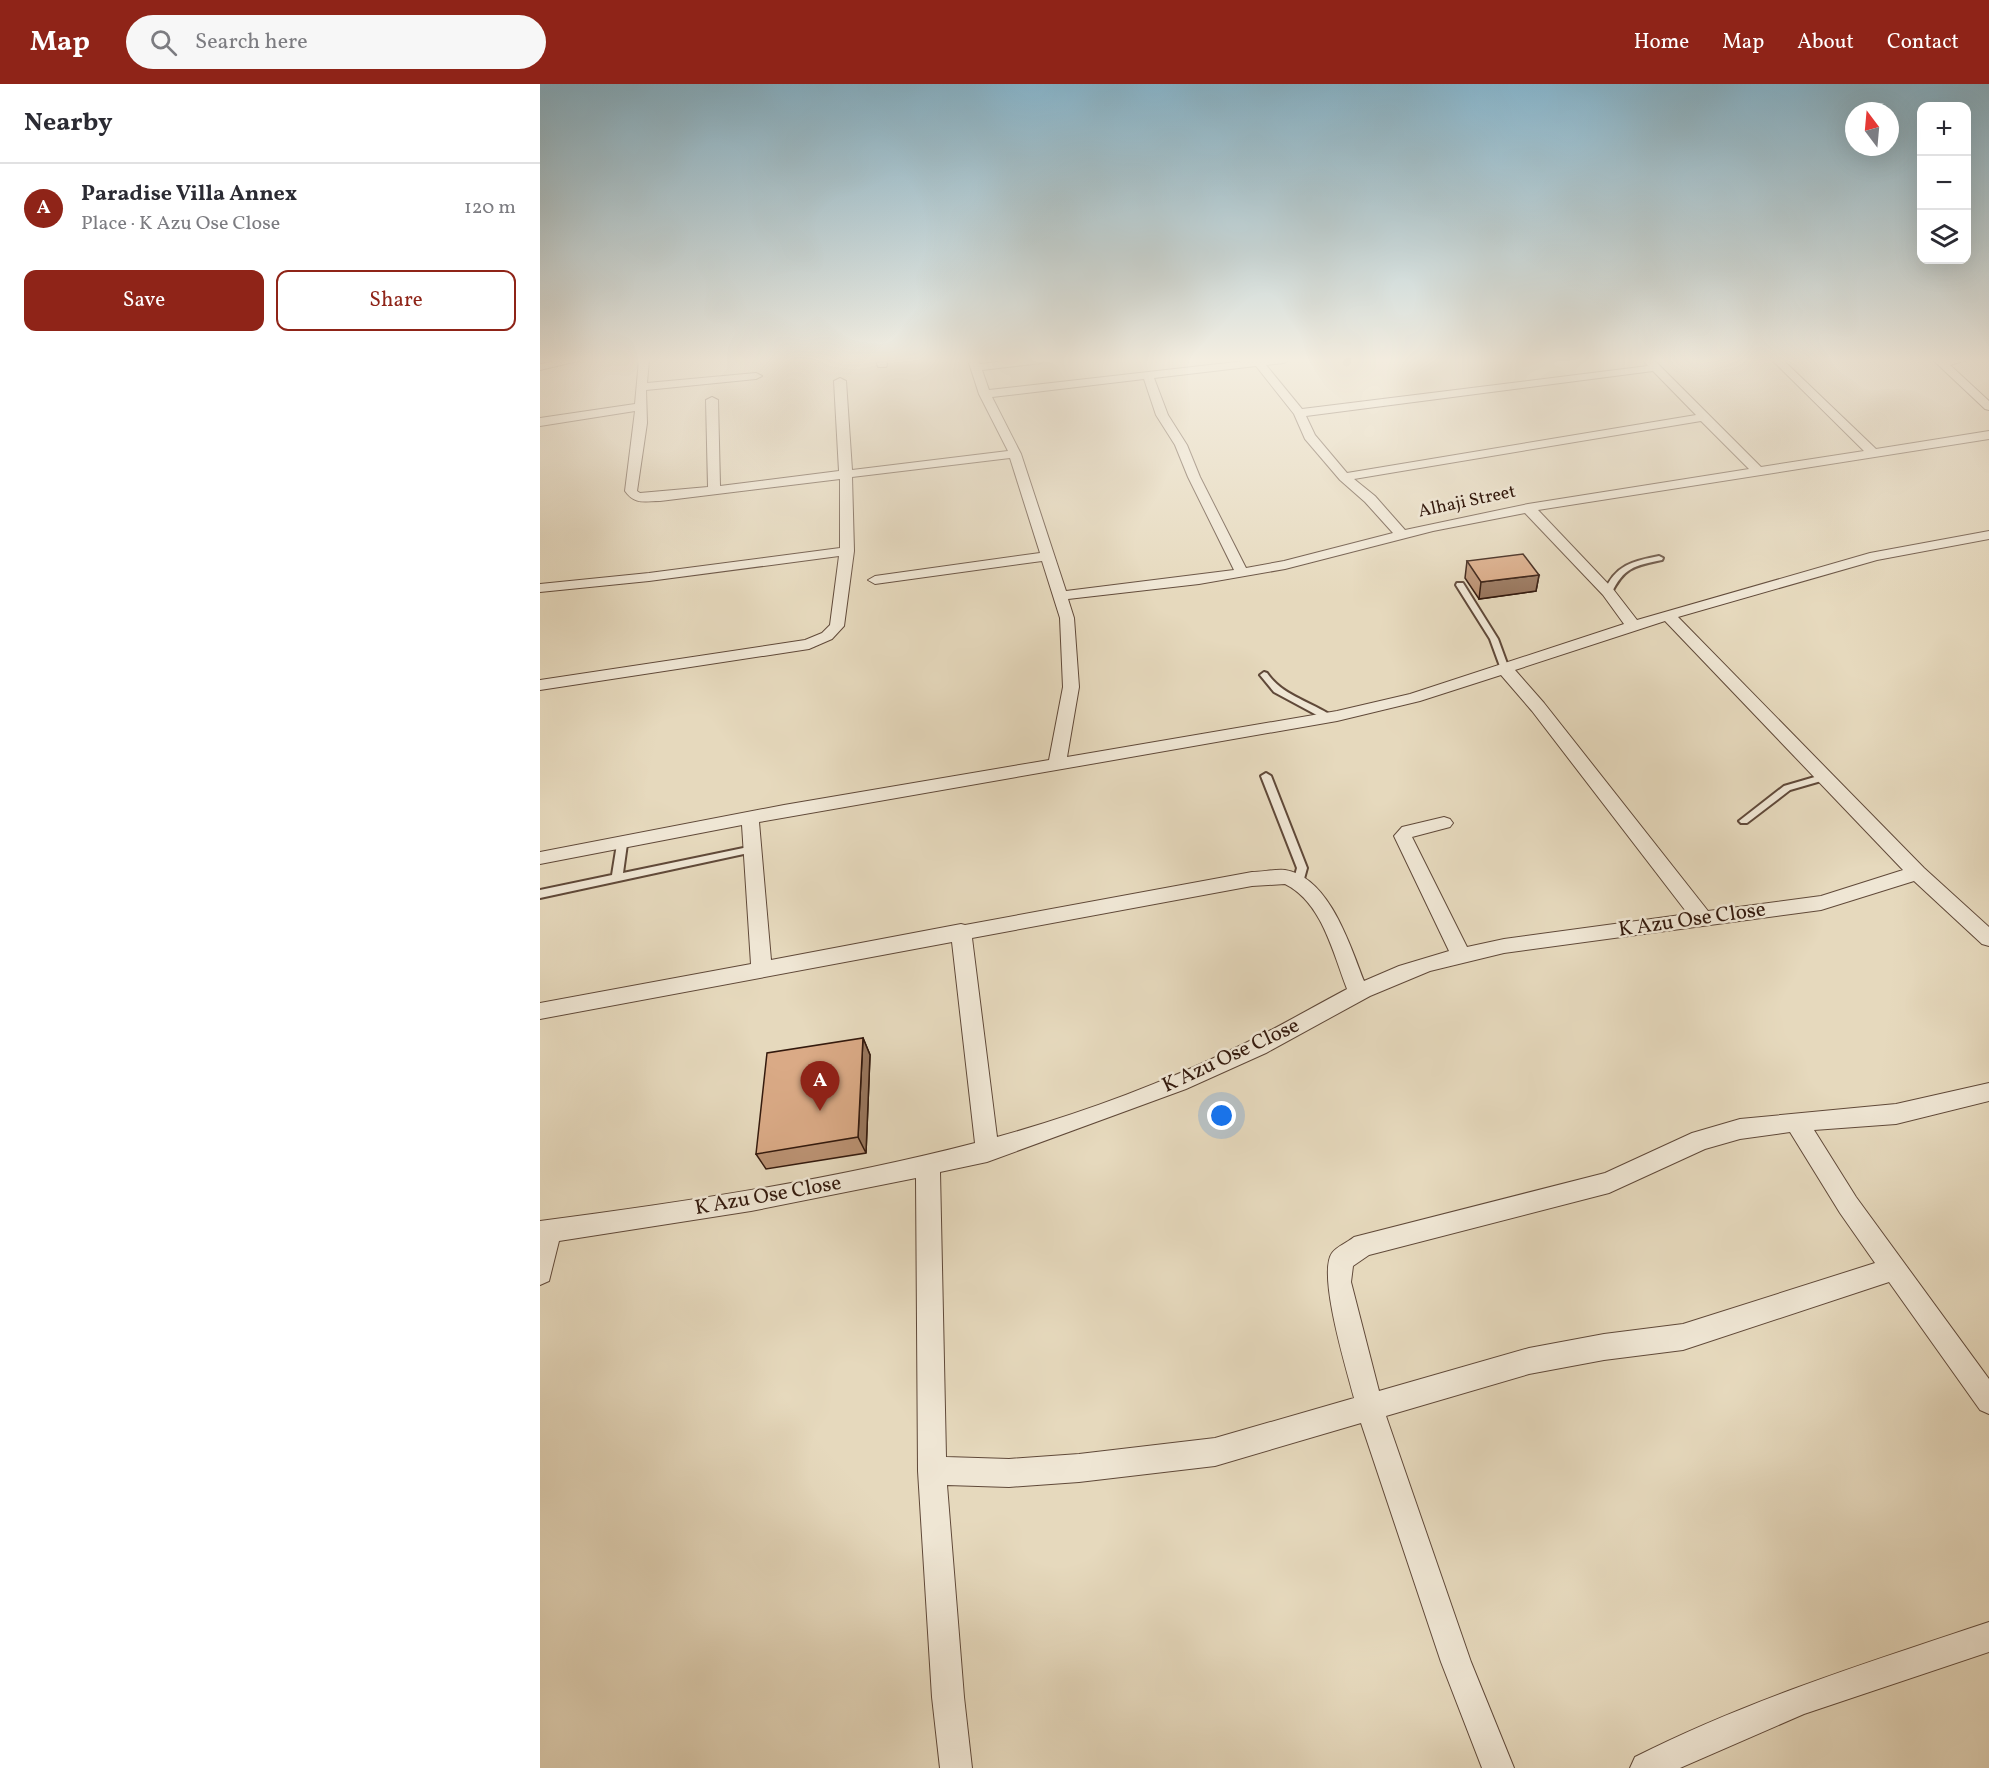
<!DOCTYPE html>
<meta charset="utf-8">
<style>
body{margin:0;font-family:Vollkorn,serif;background:#f7f7f7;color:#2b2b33}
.controls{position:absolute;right:18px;top:18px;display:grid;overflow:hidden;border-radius:12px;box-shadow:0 6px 24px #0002}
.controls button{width:54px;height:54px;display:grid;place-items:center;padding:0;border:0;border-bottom:2px solid #e1e1e2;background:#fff;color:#2b2b33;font:30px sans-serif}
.compass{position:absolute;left:1305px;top:18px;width:54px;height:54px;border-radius:50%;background:#fff;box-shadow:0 6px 24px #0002;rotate:344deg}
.you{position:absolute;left:682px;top:1032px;width:21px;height:21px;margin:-15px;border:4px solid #fff;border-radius:50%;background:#1a73e8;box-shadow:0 0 0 9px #1a73e833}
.badge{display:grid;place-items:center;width:39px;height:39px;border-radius:50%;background:#8f2418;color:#fff;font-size:20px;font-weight:700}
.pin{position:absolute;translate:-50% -50px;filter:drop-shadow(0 2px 3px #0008)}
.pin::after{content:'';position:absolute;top:32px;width:21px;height:18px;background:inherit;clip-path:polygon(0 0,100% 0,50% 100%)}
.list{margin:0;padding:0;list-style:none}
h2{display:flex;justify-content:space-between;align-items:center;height:78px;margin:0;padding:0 24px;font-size:26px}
h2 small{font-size:20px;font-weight:400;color:#7c7c81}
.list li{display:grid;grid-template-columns:39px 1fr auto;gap:18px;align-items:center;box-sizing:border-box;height:90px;padding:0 24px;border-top:2px solid #e1e1e2}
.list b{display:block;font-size:22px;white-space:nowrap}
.list p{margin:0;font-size:20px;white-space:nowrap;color:#7c7c81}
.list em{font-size:20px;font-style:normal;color:#7c7c81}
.actions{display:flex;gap:12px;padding:18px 24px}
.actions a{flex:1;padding:14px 0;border:2px solid #8f2418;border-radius:12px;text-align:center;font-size:21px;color:#8f2418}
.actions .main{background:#8f2418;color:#fff}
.icon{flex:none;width:33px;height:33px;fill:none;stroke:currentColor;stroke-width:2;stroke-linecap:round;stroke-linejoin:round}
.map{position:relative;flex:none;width:1449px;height:1684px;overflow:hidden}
header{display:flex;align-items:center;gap:36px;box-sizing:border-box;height:84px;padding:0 30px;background:#8f2418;color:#fff}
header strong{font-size:28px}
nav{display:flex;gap:33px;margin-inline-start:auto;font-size:21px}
.search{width:420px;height:54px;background:#f7f7f7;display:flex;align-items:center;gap:15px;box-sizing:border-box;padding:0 21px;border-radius:33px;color:#7c7c81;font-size:22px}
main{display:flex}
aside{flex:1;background:#fff}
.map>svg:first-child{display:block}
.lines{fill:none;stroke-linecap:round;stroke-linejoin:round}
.lane-casing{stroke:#604939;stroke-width:4}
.street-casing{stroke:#604939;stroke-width:2}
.lane{fill:#efe6d4;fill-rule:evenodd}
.street{fill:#efe6d4;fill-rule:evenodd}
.wall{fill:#bb9273;stroke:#33190d;stroke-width:1.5}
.shaded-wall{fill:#99775e;stroke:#33190d;stroke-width:1.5}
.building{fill:#daaa86;stroke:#33190d;stroke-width:1.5}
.labels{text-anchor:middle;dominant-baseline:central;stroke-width:5;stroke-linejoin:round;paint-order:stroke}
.far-street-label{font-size:18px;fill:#33190d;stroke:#efe6d4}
.street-label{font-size:21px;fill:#33190d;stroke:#efe6d4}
</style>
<header>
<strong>Map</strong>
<div class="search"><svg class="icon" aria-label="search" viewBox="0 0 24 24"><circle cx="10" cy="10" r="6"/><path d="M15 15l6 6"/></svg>Search here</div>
<nav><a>Home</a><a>Map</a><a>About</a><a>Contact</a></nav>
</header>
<main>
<aside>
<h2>Nearby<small></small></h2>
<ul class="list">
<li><span class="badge">A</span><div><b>Paradise Villa Annex</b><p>Place · K Azu Ose Close</p></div><em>120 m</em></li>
</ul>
<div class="actions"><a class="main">Save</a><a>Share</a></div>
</aside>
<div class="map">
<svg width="1449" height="1684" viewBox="0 0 1449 1684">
<rect width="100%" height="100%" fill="#e6d9bd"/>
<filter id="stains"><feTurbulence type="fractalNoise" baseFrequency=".00333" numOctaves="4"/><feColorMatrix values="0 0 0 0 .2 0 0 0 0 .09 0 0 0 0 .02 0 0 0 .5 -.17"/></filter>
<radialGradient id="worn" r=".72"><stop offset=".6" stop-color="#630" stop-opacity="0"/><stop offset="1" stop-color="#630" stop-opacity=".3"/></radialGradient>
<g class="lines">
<!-- lane casing -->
<g class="lane-casing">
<g id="lane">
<path d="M 1119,472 L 1123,474 L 1122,476 C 1094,482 1084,483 1071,510 L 1068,510 L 1064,508 C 1075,481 1093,477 1119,472 Z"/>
<path d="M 917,499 L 923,499 L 958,555 L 969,585 L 968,587 L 962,587 L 961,585 L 950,555 L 916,501 Z"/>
<path d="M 724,588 L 727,589 C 743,612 770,617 792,632 L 792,636 L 786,636 L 734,608 L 720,591 Z"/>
<path d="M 726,689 L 731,692 L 767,784 L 762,802 L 754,802 L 753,799 L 757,784 L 721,692 Z"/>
<path d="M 1285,690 L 1290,693 L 1288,695 L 1250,706 L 1207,739 L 1201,739 L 1199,737 L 1244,702 Z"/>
<path d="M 82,757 L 87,760 L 83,789 L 213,762 L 218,765 L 213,768 L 0,814 L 0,806 L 72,791 L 77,760 Z"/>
</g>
</g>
<!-- street casing -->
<g class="street-casing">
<g id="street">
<path d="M 19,276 L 42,276 L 0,286 L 0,280 Z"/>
<path d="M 99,276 L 109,276 L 107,299 L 216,289 L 222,292 L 216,295 L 106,306 L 107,339 L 97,407 L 100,409 L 168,403 L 166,316 L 172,313 L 178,316 L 180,402 L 299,387 L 294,297 L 300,294 L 306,297 L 312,386 L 468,367 L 439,310 L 428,276 L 438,276 L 440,280 L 473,276 L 506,276 L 501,279 L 442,286 L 449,306 L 714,276 L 749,276 L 744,279 L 726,281 L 762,325 L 1108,282 L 1103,276 L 1114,276 L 1221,383 L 1324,367 L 1232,276 L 1243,276 L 1336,365 L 1449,347 L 1449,355 L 998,426 L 1073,505 L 1097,536 L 1330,469 L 1449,447 L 1449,455 L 1337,476 L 1138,533 L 1384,784 L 1449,843 L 1449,862 L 1442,860 L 1374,797 L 1281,826 L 964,869 L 890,887 L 830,912 L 726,969 L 646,1005 L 447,1078 L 400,1088 L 406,1373 L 469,1375 L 539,1370 L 675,1354 L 814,1314 C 807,1287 777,1190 792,1169 C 796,1163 808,1158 814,1153 L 1065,1089 L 1152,1049 L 1200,1035 L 1356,1020 L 1449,999 L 1449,1017 L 1356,1040 L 1274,1046 L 1316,1113 L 1449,1295 L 1449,1330 L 1440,1326 L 1349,1198 L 1143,1266 L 1064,1276 L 989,1290 L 846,1332 L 931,1578 L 974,1684 L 942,1684 L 901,1578 L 821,1339 L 675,1382 L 539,1398 L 469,1403 L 407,1401 L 424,1613 L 432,1684 L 400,1684 L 392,1613 L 378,1387 L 376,1094 L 211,1127 L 19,1157 L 9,1197 L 0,1201 L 0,1137 C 146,1118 292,1096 435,1059 L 412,858 L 0,935 L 0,919 L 211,880 L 202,741 L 0,780 L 0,768 L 244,721 L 509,676 L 523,603 L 520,534 L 502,477 L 335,500 L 328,496 L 335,492 L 500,469 L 470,374 L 312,393 L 314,467 L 304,542 L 292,555 L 269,565 L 0,606 L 0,596 L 265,556 L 282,549 L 290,541 L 299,472 L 109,497 L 0,508 L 0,500 L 109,489 L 300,464 L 300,395 L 120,417 C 104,417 95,421 85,407 L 95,327 L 0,342 L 0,334 L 95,320 ZM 716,282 L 754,330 L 765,355 L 800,396 L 825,418 L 853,449 L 744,477 L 706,484 L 660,393 L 647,361 L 628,331 L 614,294 ZM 1113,287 L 1156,331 L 807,389 L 775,351 L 766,332 ZM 604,295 L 616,331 L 635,361 L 648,393 L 694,486 L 526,507 L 481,370 L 452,313 ZM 1161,337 L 1209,385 L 988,420 L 865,446 L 835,412 L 814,395 ZM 985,429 L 1063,511 L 1084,540 L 870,610 L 797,627 L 527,673 L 539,603 L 534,534 L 528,515 L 659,500 L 745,485 L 893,447 ZM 1125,537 L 1363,786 L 1281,812 L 1168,827 L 1004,619 L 975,586 ZM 961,591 L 992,627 L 1148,830 L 964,855 L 927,863 L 872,753 L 910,743 L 913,739 L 910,735 L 904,733 L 862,743 L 854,752 L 909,867 L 859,882 L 824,897 C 810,861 789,793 745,786 C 734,785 723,788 712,788 L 425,841 L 421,840 L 231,876 L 219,738 L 797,637 L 880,617 ZM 745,800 C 782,818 793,869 807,905 C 769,925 732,947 693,965 C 618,1001 537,1031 457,1053 L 432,854 L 712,802 ZM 1250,1048 L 1300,1129 L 1335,1179 L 1143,1240 L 1064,1250 L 989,1264 L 839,1307 L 811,1198 L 813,1182 L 829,1171 L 1069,1109 L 1165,1065 L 1200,1055 Z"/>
<path d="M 336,276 L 346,276 L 347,281 L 346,283 L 338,283 Z"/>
<path d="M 1393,276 L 1427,276 L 1410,281 L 1449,317 L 1449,326 L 1445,325 Z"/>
<path d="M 1449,1538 L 1449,1568 L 1264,1630 L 1140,1684 L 1090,1684 L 1095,1673 C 1208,1616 1329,1578 1449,1538 Z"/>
</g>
</g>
<!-- lane -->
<use href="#lane" class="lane"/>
<!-- street -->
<use href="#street" class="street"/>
</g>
<!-- wall -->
<g class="wall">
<path d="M 927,477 L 999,491 L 996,507 L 939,515 L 925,494 Z"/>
<path d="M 323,954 L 330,971 L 326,1069 L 226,1085 L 216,1070 Z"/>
</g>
<!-- shaded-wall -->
<g class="shaded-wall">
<path d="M 999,491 L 996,507 L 939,515 L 941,498 Z"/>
<path d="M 323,954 L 330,971 L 326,1069 L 318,1053 Z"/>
</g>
<!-- building -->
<g class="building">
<path d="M 983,470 L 999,491 L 941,498 L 927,477 Z"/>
<path d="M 323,954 L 318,1053 L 216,1070 L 227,969 Z"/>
</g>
<!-- sky -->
<linearGradient id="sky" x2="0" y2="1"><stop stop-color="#87b7cf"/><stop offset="0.54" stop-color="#f4eee1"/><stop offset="1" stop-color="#f4eee1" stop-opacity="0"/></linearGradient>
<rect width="1449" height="512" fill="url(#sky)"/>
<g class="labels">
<!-- far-street labels -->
<g class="far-street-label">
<text transform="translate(927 418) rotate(-12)">Alhaji Street</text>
</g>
<!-- street labels -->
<g class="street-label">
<text transform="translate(1152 836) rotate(-8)">K Azu Ose Close</text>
<text transform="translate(691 972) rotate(-25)">K Azu Ose Close</text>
<text transform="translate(228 1112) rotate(-10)">K Azu Ose Close</text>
</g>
</g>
<rect width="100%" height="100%" filter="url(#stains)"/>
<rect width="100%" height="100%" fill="url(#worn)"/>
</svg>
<div class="controls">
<button>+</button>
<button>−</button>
<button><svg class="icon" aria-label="layers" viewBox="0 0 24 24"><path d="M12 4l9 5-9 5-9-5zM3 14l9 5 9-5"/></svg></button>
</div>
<svg class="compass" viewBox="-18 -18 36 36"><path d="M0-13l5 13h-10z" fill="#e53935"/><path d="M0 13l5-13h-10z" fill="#7c7c81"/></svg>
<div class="you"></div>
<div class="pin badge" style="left:280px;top:1027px">A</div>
</div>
</main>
